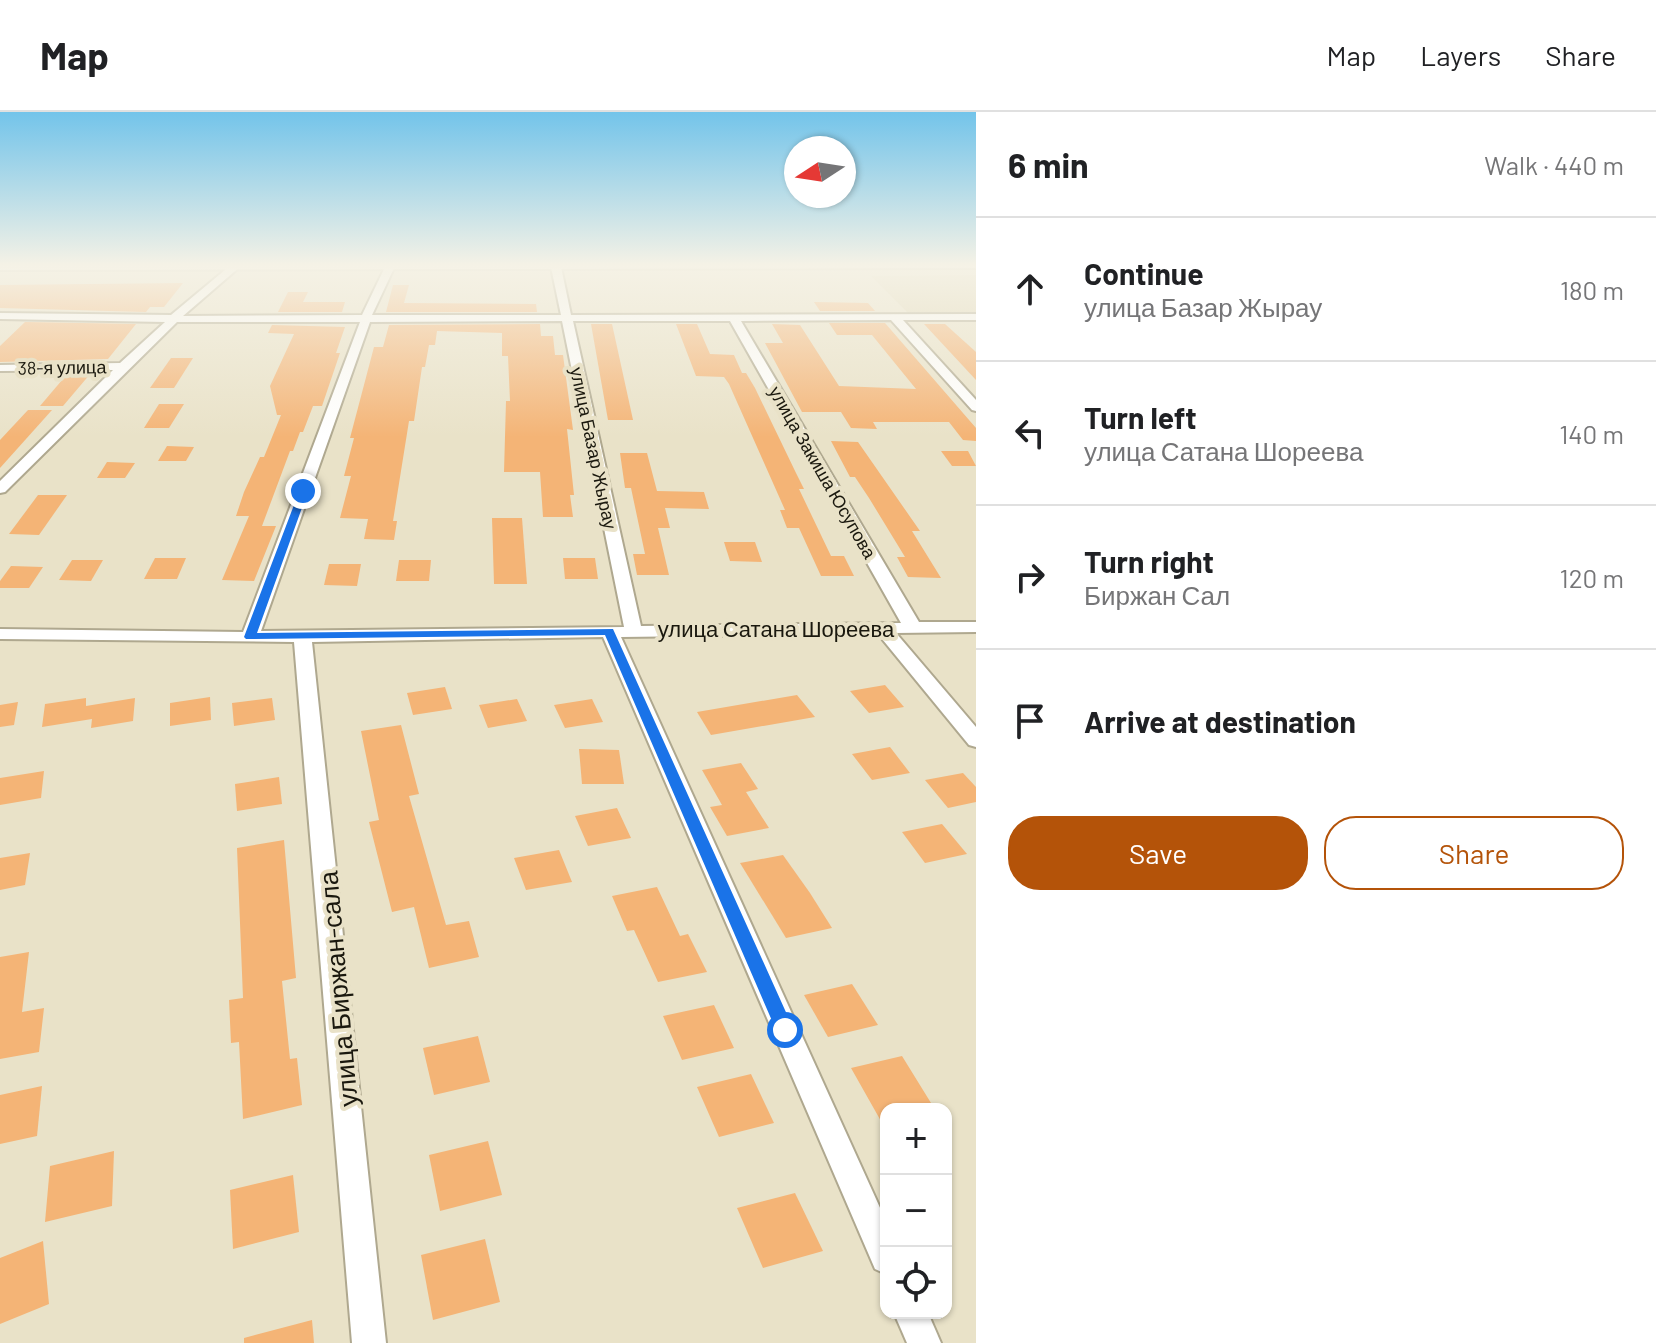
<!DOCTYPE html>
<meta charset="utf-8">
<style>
body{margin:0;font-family:Barlow,sans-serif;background:#f2f2f2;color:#202124}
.controls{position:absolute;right:24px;bottom:24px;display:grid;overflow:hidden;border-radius:16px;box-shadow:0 2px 6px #0004}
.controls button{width:72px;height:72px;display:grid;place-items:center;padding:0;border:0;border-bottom:2px solid #e0e0e0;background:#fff;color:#202124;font:40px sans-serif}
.compass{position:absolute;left:784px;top:24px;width:72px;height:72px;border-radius:50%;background:#fff;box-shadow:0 2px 6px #0004;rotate:258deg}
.stop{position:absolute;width:24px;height:24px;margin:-18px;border:6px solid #1a73e8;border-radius:50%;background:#fff}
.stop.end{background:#1a73e8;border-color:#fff;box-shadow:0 2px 8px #0008}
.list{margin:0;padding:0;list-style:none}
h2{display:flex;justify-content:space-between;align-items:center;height:104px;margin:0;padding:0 32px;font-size:34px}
h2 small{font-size:26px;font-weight:400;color:#757577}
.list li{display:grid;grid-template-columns:52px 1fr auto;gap:24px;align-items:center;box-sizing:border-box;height:144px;padding:0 32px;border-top:2px solid #e0e0e0}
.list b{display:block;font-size:30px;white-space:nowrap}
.list p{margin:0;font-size:26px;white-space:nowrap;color:#757577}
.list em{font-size:26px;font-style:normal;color:#757577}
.actions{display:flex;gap:16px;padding:24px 32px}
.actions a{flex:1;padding:18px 0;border:2px solid #b45309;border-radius:32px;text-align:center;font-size:28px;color:#b45309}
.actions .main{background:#b45309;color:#fff}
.icon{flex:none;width:44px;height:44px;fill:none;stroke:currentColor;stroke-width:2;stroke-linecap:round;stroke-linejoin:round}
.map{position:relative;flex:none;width:976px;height:1231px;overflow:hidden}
header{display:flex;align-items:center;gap:48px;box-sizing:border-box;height:112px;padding:0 40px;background:#fff;border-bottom:2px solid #e0e0e0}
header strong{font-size:38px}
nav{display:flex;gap:44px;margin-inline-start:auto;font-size:28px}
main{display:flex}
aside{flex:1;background:#fff}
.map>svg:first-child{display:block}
.built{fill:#dfd6b4}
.building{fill:#f4b476}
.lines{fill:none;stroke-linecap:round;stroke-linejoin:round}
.minor-casing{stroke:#afa88f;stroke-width:4}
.tertiary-casing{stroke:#afa88f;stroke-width:4}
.minor{fill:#fff;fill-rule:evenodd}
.tertiary{fill:#fff;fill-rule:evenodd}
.route{fill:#1a73e8}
.labels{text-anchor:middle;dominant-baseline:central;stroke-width:8;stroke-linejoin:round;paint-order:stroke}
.far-street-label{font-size:18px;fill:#1a180e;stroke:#e9e2c8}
.street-label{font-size:22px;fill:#1a180e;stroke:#e9e2c8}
.near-street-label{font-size:26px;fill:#1a180e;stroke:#e9e2c8}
</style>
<header>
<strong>Map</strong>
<nav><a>Map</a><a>Layers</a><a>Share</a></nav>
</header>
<main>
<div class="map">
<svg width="976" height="1231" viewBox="0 0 976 1231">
<rect width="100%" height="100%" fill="#e9e2c8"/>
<!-- built -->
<path class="built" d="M 976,163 L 976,200 L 908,201 L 871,164 Z"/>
<!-- building -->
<g class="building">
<path d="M 183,171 L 164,195 L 150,195 L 146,200 L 0,196 L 0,173 Z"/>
<path d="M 393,173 L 409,173 L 404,191 L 536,192 L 537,200 L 386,200 Z"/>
<path d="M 288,180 L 308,180 L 303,190 L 345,190 L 342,200 L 278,200 Z"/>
<path d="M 814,190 L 868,191 L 875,199 L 820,199 Z"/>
<path d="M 25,210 L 136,212 L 108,247 L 0,250 L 0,234 Z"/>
<path d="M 829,211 L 885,211 L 976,316 L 976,329 L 963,328 L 949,310 L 873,310 L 877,317 L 851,316 L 841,300 L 802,300 L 765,231 L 783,231 L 772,212 L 800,213 L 839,274 L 916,277 L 872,223 L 837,223 Z"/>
<path d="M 540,212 L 541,224 L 553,224 L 555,243 L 563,243 L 573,318 L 567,317 L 574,383 L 570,383 L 573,405 L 543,405 L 540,360 L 504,360 L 506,289 L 510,289 L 508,244 L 502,244 L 502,221 L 437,219 L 435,233 L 429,233 L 425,255 L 422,255 L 414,309 L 409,309 L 393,409 L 397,409 L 394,428 L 364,427 L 368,407 L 340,406 L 351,364 L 344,364 L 354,326 L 350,326 L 374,235 L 383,235 L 389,213 Z"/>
<path d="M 591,212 L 612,212 L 633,308 L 608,308 Z"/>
<path d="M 676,212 L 697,212 L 710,242 L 734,243 L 742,261 L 746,261 L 755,276 L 796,361 L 804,377 L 799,377 L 831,444 L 844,444 L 854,464 L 821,464 L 799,416 L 787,416 L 780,398 L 785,398 L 729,272 L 724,265 L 696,264 Z"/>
<path d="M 924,212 L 945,212 L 976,240 L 976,268 Z"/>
<path d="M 272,213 L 345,215 L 336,241 L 340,241 L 322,294 L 313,294 L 303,320 L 300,320 L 293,339 L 290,339 L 262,414 L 276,414 L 254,469 L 222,468 L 249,404 L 236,404 L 244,380 L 260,345 L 264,345 L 281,303 L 277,303 L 270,274 L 294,222 L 268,221 Z"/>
<path d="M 171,246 L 193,246 L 174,276 L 150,276 Z"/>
<path d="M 68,261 L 91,261 L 63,294 L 40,294 Z"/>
<path d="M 159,292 L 184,292 L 169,316 L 144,316 Z"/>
<path d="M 28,298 L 52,298 L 0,356 L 0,328 Z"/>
<path d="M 831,329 L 858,330 L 920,419 L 912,419 L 941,466 L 908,465 L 897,445 L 905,445 L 869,386 L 855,365 L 850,365 Z"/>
<path d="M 167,334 L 194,335 L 186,349 L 158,349 Z"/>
<path d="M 941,339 L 968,339 L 976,354 L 952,354 Z"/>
<path d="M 620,341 L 647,341 L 657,379 L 704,380 L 709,397 L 665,396 L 670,416 L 658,416 L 669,463 L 637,463 L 633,442 L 645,442 L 631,376 L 625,376 Z"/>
<path d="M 107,350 L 135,351 L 125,366 L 97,366 Z"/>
<path d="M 38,383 L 67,383 L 39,423 L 9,422 Z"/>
<path d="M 492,406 L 522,406 L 527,472 L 494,472 Z"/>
<path d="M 724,430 L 755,430 L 762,450 L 730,449 Z"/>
<path d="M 155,446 L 186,446 L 177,467 L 144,467 Z"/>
<path d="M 563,446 L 595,446 L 598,467 L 565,467 Z"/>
<path d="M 72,448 L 103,448 L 91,469 L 59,468 Z"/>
<path d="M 399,448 L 431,448 L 429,469 L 396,469 Z"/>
<path d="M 329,452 L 361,452 L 357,474 L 324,473 Z"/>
<path d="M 11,454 L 43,455 L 29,476 L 0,476 L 0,469 Z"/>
<path d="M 885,573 L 904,595 L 869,601 L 850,579 Z"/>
<path d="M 445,575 L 452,597 L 413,603 L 407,581 Z"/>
<path d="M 797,583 L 815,605 L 711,623 L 697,600 Z"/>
<path d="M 210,585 L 211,608 L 170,614 L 170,591 Z"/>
<path d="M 86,586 L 86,594 L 135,586 L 133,609 L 91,616 L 92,607 L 42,615 L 45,592 Z"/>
<path d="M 272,586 L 275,608 L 234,614 L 232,591 Z"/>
<path d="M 517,587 L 527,609 L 488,616 L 479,593 Z"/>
<path d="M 592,587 L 603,610 L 565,616 L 554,593 Z"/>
<path d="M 18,590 L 14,613 L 0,615 L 0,593 Z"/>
<path d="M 401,613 L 419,682 L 409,684 L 446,813 L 469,809 L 479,845 L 429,856 L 414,795 L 392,800 L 369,710 L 379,708 L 361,619 Z"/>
<path d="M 890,635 L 910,661 L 872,668 L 852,642 Z"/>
<path d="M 579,637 L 619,638 L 624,672 L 582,672 Z"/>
<path d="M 741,651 L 758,677 L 746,680 L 769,716 L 727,724 L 710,695 L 722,693 L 702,658 Z"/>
<path d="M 44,659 L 41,686 L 0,693 L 0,666 Z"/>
<path d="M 963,661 L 976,675 L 976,690 L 948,696 L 925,668 Z"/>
<path d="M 279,665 L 282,692 L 237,699 L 235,672 Z"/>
<path d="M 617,696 L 631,726 L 588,734 L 575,704 Z"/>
<path d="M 942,712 L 967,742 L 925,751 L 902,720 Z"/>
<path d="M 284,728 L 296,866 L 282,869 L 290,947 L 297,946 L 302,993 L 243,1007 L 239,930 L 231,931 L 229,888 L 243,886 L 237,736 Z"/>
<path d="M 559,738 L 572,770 L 526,778 L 514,746 Z"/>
<path d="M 30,741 L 25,773 L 0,778 L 0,746 Z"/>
<path d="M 783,743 L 810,781 L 832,816 L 786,826 L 740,751 Z"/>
<path d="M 657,775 L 680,824 L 688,822 L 707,860 L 658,870 L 634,818 L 627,819 L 612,784 Z"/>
<path d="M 29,840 L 22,900 L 44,896 L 39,940 L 0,947 L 0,845 Z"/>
<path d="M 852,872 L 878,913 L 828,925 L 804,883 Z"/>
<path d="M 714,893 L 734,936 L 682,948 L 663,904 Z"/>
<path d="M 478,924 L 490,970 L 434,983 L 423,936 Z"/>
<path d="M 902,944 L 931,991 L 909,997 L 886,997 L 886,1018 L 851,956 Z"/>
<path d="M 751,962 L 774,1011 L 719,1025 L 697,975 Z"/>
<path d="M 42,974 L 37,1024 L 0,1032 L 0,983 Z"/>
<path d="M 488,1029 L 502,1083 L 440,1099 L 429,1043 Z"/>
<path d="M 114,1039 L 112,1094 L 45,1110 L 50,1054 Z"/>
<path d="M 293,1063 L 299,1120 L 233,1137 L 230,1078 Z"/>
<path d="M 795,1081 L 823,1139 L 763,1156 L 737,1096 Z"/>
<path d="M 485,1127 L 500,1190 L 433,1208 L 421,1143 Z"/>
<path d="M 43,1129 L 49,1192 L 0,1212 L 0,1146 Z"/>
<path d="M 312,1208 L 314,1231 L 244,1231 L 244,1226 Z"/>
</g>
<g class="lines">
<!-- minor casing -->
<g class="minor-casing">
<g id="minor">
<path d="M 231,153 L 242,153 L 183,204 L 362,203 L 386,153 L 395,154 L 372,203 L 561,203 L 551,155 L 554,153 L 561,155 L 571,203 L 976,202 L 976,208 L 903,208 L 976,288 L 976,299 L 972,298 L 891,208 L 741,209 L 919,510 L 976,510 L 976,520 L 896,521 L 976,615 L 976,635 L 969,633 L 878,522 L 621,525 L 886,1109 L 886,1162 L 875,1157 L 603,525 L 312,530 L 386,1231 L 352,1231 L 294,530 L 0,527 L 0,517 L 243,520 L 360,210 L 177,210 L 5,380 L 0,381 L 0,369 L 113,258 L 0,259 L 0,253 L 120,251 L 165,210 L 0,207 L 0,201 L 171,203 ZM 562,209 L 624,515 L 261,519 L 370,210 ZM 573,209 L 730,209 L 901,511 L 641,514 Z"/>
<path d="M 894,1201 L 928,1201 L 941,1231 L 907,1231 Z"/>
</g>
</g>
<!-- tertiary casing -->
<g class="tertiary-casing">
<path id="tertiary" d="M 0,153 L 976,153 L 976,156 L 0,158 Z"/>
</g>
<!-- minor -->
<use href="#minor" class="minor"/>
<!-- tertiary -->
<use href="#tertiary" class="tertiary"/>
</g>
<!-- sky -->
<linearGradient id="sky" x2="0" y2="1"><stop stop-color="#73c4ea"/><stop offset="0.47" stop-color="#f5f2e6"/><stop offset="1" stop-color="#f5f2e6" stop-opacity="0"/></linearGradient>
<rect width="976" height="325" fill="url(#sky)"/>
<!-- route -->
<path class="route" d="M 300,377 L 308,379 L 257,521 L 613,517 L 794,918 L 791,923 L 785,926 L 779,923 L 776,918 L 605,523 L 246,527 L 244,525 Z"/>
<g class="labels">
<!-- far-street labels -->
<g class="far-street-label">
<text transform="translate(62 255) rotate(-1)">38-я улица</text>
<text transform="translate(594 336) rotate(78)">улица Базар Жырау</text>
<text transform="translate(823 360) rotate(60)">улица Закиша Юсупова</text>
</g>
<!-- street labels -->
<g class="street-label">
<text x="776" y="516">улица Сатана Шореева</text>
</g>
<!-- near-street labels -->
<g class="near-street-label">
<text transform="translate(337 877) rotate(-95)">улица Биржан-сала</text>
</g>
</g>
</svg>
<div class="controls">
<button>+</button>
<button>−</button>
<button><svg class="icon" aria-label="locate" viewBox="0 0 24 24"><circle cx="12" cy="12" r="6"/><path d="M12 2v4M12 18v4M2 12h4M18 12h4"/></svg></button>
</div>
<svg class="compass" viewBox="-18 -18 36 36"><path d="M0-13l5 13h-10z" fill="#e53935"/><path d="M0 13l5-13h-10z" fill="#757577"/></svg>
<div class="stop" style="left:785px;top:918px"></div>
<div class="stop end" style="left:303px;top:379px"></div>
</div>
<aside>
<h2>6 min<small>Walk · 440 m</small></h2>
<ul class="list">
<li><svg class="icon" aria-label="ahead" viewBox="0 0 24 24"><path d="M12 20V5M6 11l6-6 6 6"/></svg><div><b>Continue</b><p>улица Базар Жырау</p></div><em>180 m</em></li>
<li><svg class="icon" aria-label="left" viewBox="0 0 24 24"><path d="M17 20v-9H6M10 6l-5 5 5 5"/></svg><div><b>Turn left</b><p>улица Сатана Шореева</p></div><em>140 m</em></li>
<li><svg class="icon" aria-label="right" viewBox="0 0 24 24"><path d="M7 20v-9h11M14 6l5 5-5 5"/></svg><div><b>Turn right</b><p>Биржан Сал</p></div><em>120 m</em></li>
<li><svg class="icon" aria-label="arrive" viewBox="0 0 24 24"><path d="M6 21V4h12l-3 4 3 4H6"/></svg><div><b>Arrive at destination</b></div></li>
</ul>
<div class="actions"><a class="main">Save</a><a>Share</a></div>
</aside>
</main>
